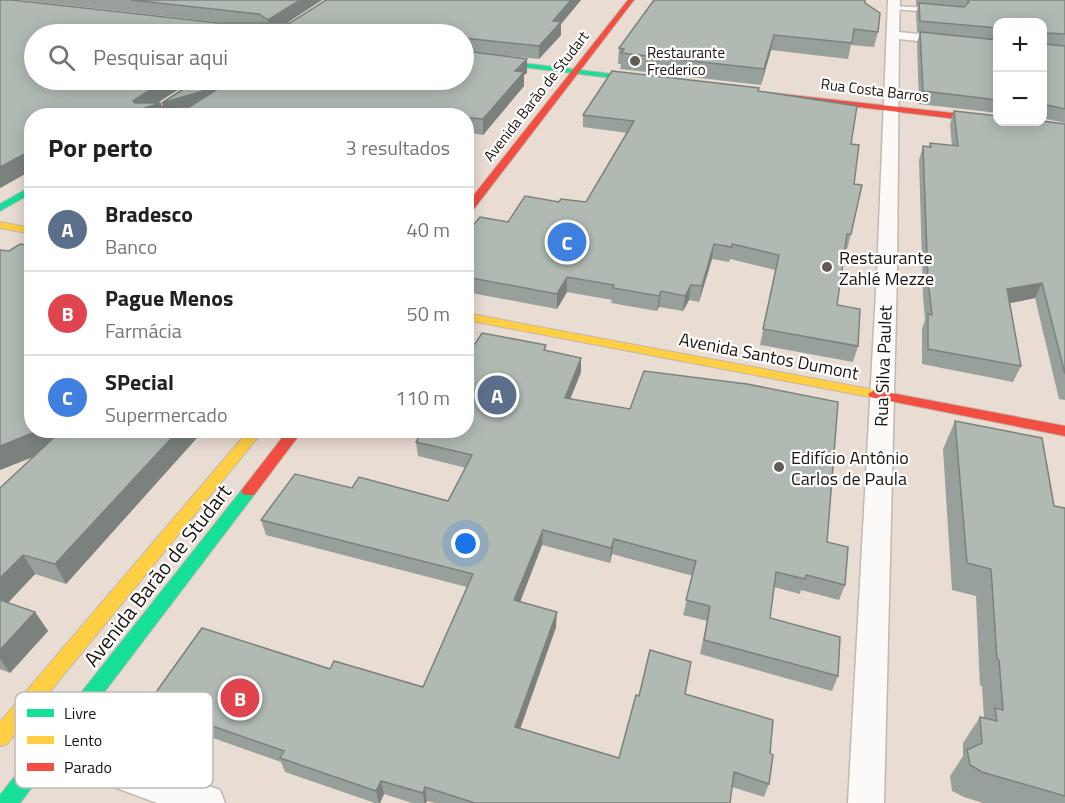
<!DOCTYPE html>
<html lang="pt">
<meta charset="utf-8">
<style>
body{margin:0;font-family:"Titillium Web",sans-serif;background:#f2f2f2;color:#202124}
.controls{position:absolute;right:18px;top:18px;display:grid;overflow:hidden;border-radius:12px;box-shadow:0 3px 15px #0003}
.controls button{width:54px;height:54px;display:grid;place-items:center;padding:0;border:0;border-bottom:2px solid #e0e0e0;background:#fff;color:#202124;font:30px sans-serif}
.you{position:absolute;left:466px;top:544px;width:21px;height:21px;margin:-15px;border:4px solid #fff;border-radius:50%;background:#1a73e8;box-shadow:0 0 0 9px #1a73e833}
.badge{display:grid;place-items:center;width:39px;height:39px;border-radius:50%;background:#111827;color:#fff;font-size:20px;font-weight:700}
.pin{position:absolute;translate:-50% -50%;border:3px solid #fff;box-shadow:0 2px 6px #0006}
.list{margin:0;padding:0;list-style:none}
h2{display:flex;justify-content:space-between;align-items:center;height:78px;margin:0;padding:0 24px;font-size:26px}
h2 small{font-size:20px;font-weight:400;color:#757577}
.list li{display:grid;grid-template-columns:39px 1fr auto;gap:18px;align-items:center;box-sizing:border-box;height:84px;padding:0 24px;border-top:2px solid #e0e0e0}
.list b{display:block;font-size:22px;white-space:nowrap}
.list p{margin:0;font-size:20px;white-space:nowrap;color:#757577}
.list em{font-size:20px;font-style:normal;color:#757577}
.icon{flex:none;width:33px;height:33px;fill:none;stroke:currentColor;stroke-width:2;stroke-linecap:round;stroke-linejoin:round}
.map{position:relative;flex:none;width:1065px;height:803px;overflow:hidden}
.search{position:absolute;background:#fff;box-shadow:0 3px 15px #0003;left:24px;top:24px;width:450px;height:66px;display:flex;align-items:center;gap:15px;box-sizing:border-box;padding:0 21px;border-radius:33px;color:#757577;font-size:22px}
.panel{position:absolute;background:#fff;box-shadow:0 3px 15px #0003;left:24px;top:108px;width:450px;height:330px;border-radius:24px}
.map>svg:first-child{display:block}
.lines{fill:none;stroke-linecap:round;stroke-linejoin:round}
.lane-casing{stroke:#c2b8b1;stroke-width:3}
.street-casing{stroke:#c2b8b1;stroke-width:3}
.fast-casing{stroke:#c2b8b1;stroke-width:2}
.slow-casing{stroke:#c2b8b1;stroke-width:2}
.jam-casing{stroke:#c2b8b1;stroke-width:2}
.lane{fill:#fcfaf8;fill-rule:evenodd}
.street{fill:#fcfaf8;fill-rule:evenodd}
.fast{fill:#16e098;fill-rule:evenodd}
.slow{fill:#ffcf43;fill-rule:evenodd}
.jam{fill:#f24e42;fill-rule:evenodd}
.wall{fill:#97a09a}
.shaded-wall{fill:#7b827d}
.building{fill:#b0bab3;stroke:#7b827d;stroke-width:1.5}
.poi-dot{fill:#645b54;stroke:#fff;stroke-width:2}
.labels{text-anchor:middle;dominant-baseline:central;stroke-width:4.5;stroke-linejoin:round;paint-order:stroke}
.far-poi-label{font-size:15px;fill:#1d150f;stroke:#fff;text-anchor:start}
.far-street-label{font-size:15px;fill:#1d150f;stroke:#fff}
.poi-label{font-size:18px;fill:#1d150f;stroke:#fff;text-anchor:start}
.street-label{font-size:18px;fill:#1d150f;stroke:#fff}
.near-street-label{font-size:21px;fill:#1d150f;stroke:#fff}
.key{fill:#fff;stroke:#bbb9b7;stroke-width:1.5}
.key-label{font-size:16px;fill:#1d150f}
</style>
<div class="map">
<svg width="1065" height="803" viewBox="0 0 1065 803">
<rect width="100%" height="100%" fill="#e9dcd3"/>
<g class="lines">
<!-- lane casing -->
<g class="lane-casing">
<path id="lane" d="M 891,6 L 932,8 L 935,10 L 932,12 L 893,9 Z"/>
</g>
<!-- street casing -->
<g class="street-casing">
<g id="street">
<path d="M 888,0 L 900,0 L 899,32 L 998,42 L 998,50 L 899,39 L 897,273 L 884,803 L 848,803 L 877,273 Z"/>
<path d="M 50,730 L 220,790 L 225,803 L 157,803 L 38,759 L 32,747 L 38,735 Z"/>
</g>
</g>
<!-- fast casing -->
<g class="fast-casing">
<g id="fast">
<path d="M 464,56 L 653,79 L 657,81 L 653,83 L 464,60 Z"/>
<path d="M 32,186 L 32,193 L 0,211 L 0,204 Z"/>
<path d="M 249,485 L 254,487 L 257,491 L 254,495 L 20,803 L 0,803 L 0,795 L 244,487 Z"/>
</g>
</g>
<!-- slow casing -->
<g class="slow-casing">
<g id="slow">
<path d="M 0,222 L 32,228 L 32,234 L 0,228 Z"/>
<path d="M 466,313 L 875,390 L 882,394 L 875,398 L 466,320 Z"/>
<path d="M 249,430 L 264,430 L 7,744 L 0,746 L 0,722 Z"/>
</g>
</g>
<!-- jam casing -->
<g class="jam-casing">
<g id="jam">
<path d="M 628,0 L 634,0 L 470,214 L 466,215 L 466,205 Z"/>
<path d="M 203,80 L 212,80 L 157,116 L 146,116 Z"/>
<path d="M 773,93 L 998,118 L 998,122 L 1002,122 L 998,124 L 776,97 L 773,97 Z"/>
<path d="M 875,390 L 1065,426 L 1065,436 L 870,397 L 868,394 Z"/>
<path d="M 288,430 L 303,430 L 254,495 L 244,495 L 241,491 L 244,487 Z"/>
</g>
</g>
<!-- lane -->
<use href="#lane" class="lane"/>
<!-- street -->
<use href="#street" class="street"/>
<!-- fast -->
<use href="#fast" class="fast"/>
<!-- slow -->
<use href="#slow" class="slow"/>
<!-- jam -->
<use href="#jam" class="jam"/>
</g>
<!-- wall -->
<g class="wall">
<path d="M 0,0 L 219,23 L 227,23 L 20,0 L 322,0 L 287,23 L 290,23 L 326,0 L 581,0 L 561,24 L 561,35 L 539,59 L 476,53 L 527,59 L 527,73 L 524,75 L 524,86 L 483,135 L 471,133 L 466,138 L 466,116 L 166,116 L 464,80 L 464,34 L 34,80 L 193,80 L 157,103 L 32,116 L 32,170 L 0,188 Z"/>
<path d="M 916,0 L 1065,0 L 1065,46 L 1045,44 L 1065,46 L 1065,123 L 1042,118 L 1042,22 L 998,22 L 998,40 L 917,32 L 916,13 L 918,6 L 916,6 Z"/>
<path d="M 865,3 L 878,32 L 874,47 L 851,45 L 848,59 L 771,50 L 761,85 L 620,69 L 621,64 L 618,64 L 619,48 Z"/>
<path d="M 920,32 L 998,40 L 998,113 L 919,104 L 917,43 Z"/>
<path d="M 758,91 L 851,144 L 854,184 L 851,234 L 847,249 L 845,249 L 837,305 L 858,346 L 853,362 L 760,345 L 775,270 L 730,259 L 729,262 L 712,259 L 699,302 L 689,300 L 683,311 L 659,307 L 657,311 L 611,303 L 612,300 L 567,292 L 557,309 L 466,292 L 466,234 L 508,222 L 559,202 L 586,202 L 627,133 L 583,127 L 583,115 Z"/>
<path d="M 954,111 L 1065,124 L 1065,400 L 1059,399 L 1035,298 L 1010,303 L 1021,366 L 1013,382 L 922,364 L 922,329 L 925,320 L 923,296 L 919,160 L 923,146 L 929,147 L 930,143 L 952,146 L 950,124 Z"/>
<path d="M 475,344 L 546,351 L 581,372 L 570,399 L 827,542 L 845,585 L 839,600 L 801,590 L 800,594 L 774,587 L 770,618 L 838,676 L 832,691 L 700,654 L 707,621 L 683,615 L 693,576 L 612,554 L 610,563 L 542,545 L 520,602 L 556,627 L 520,728 L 619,758 L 639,696 L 685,694 L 770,753 L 769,784 L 764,797 L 732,787 L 730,803 L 435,803 L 427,801 L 426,803 L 412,803 L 384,794 L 380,803 L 375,803 L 285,772 L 281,762 L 199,733 L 191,747 L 147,730 L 139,716 L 330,669 L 423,687 L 467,587 L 266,535 L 261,520 L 352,488 L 448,501 L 466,468 L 418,456 L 416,442 Z"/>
<path d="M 955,421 L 1054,506 L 1065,508 L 1065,803 L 983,803 L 964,797 L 952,791 L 950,776 L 963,756 L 963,743 L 980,717 L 984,718 L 982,686 L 980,686 L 976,596 L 952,590 L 943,449 Z"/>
<path d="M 32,430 L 204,430 L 66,584 L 35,574 L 8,603 L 35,612 L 48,631 L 10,673 L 0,669 L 0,488 L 35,456 L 0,470 Z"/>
</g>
<!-- shaded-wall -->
<g class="shaded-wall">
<path d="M 300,0 L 322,0 L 271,33 L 268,20 Z"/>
<path d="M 571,0 L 581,0 L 561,24 L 561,35 L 539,59 L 539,46 L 553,21 Z"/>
<path d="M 774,35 L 771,50 L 761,85 L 764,69 Z"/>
<path d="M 527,59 L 527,73 L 524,75 L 524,86 L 483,135 L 483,119 L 515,71 Z"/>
<path d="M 166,80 L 193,80 L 154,105 L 161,103 L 164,116 L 118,116 L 133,101 Z"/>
<path d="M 224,85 L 227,100 L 174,116 L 166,116 L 162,103 Z"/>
<path d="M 470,118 L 471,133 L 466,138 L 466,121 Z"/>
<path d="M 32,150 L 32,170 L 0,188 L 0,167 Z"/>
<path d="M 714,244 L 712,259 L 699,302 L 702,286 Z"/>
<path d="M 567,277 L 567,292 L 557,309 L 557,294 Z"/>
<path d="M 1042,283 L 1035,298 L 1001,305 L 1007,289 Z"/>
<path d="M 691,285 L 689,300 L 683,311 L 685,296 Z"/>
<path d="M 661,291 L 659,307 L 657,311 L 659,296 Z"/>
<path d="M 581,358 L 581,372 L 565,412 L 565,398 Z"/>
<path d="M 40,430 L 86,430 L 88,435 L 0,470 L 0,446 Z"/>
<path d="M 179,430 L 204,430 L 66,584 L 55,564 Z"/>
<path d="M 543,530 L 542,545 L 515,615 L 514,600 Z"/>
<path d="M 614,539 L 612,554 L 610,563 L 611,548 Z"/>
<path d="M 23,555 L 35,574 L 0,611 L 0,578 Z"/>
<path d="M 35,612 L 48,631 L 10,673 L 0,659 L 0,650 Z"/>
<path d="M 557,612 L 556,627 L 516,741 L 515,727 Z"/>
<path d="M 192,719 L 199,733 L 191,747 L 183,732 Z"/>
<path d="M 381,781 L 384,794 L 380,803 L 379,803 L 376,791 Z"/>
<path d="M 425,787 L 427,801 L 426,803 L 424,803 L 423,793 Z"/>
</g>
<!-- building -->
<g class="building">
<path d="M 0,0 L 12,0 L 219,23 L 290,23 L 326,0 L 571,0 L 553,21 L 561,22 L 539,46 L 464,38 L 464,34 L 34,34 L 34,80 L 166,80 L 133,101 L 135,103 L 161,103 L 118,116 L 32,116 L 32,150 L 0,167 Z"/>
<path d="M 131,0 L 300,0 L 268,20 L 259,14 Z"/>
<path d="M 654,0 L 865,0 L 865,3 L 880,13 L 878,32 L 854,29 L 852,43 L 774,35 L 764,69 L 621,53 L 624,49 L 619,48 Z"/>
<path d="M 967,0 L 1065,0 L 1065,34 L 1046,33 L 1044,35 L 1045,44 L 1065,46 L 1065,109 L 1047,105 L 1042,105 L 1042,22 L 998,22 L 998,28 L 920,21 L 919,3 L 964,7 L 969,2 Z"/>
<path d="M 920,32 L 998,40 L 998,100 L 923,91 Z"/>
<path d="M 464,51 L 527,59 L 515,71 L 524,72 L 483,119 L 470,118 L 466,121 L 466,116 L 175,116 L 224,85 L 162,103 L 197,80 L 464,80 Z"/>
<path d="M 612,71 L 759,88 L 758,91 L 857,106 L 851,144 L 859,145 L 854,184 L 862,185 L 851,234 L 847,234 L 837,305 L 860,309 L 858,346 L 763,329 L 779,255 L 732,244 L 732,247 L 714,244 L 702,286 L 691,285 L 685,296 L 661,291 L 659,296 L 613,288 L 614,285 L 567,277 L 557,294 L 466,277 L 466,234 L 480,217 L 508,222 L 525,196 L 559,202 L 561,199 L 586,202 L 634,121 L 583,115 Z"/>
<path d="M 954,111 L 998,116 L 998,122 L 1042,121 L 1065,124 L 1065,374 L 1042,283 L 1007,289 L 1021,366 L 928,349 L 928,314 L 932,315 L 928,281 L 923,146 L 931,147 L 930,143 L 958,146 Z"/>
<path d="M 20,244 L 32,246 L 32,430 L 40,430 L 0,446 L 0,250 L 9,251 Z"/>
<path d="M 482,333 L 546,345 L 544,350 L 581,358 L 565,398 L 630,409 L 644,371 L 747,384 L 838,402 L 827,542 L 848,547 L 845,585 L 806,575 L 805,579 L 776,572 L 770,618 L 840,637 L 838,676 L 704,640 L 710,606 L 686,600 L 696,561 L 614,539 L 611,548 L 543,530 L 514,600 L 557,612 L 515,727 L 619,758 L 636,695 L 639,696 L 650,650 L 691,662 L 685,694 L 773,720 L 770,753 L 773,755 L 769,784 L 734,772 L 730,803 L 475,803 L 425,787 L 423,793 L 381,781 L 376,791 L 280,758 L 284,751 L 192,719 L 183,732 L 139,716 L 202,628 L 330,669 L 334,661 L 423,687 L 473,574 L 261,520 L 295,474 L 352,488 L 359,477 L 448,501 L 472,455 L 416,442 L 423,430 L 466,430 L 466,343 L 475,344 Z"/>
<path d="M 955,421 L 1042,438 L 1054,506 L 1065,508 L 1065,796 L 982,772 L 970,765 L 967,750 L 982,743 L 980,717 L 997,721 L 995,708 L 1003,710 L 999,660 L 997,659 L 991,569 L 967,563 Z"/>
<path d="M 62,430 L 179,430 L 55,564 L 23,555 L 0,578 L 0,488 Z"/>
<path d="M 0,600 L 35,612 L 0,650 Z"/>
</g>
<!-- markers -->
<g class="poi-dot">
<circle cx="635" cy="61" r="6"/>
<circle cx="827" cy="267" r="6"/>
<circle cx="779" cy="467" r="6"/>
</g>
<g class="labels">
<!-- far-poi labels -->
<g class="far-poi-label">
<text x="647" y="52">Restaurante<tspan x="647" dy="17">Frederico</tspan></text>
</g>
<!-- far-street labels -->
<g class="far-street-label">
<text transform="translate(875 90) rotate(7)">Rua Costa Barros</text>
<text transform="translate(536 96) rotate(-52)">Avenida Barão de Studart</text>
</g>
<!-- poi labels -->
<g class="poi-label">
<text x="839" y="257">Restaurante<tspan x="839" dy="21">Zahlé Mezze</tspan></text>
<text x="791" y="457">Edifício Antônio<tspan x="791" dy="21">Carlos de Paula</tspan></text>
</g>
<!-- street labels -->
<g class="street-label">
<text transform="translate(769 356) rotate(11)">Avenida Santos Dumont</text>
<text transform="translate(883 366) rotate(-88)">Rua Silva Paulet</text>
</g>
<!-- near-street labels -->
<g class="near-street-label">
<text transform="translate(157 575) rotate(-52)">Avenida Barão de Studart</text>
</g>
</g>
<!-- legend -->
<rect x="15" y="692" width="198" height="96" rx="9" class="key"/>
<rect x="27" y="709" width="27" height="8" fill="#16e098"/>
<rect x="27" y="736" width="27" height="8" fill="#ffcf43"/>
<rect x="27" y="763" width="27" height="8" fill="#f24e42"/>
<g class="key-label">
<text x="64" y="719">Livre</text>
<text x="64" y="746">Lento</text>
<text x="64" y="773">Parado</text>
</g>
</svg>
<div class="controls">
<button>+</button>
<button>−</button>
</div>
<div class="you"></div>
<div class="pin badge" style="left:497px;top:395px;background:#5c6f8a">A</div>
<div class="pin badge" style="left:240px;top:698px;background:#e0444e">B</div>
<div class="pin badge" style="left:567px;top:242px;background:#3f7fe0">C</div>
<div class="search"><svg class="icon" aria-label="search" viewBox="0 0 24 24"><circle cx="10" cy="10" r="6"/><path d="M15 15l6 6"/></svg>Pesquisar aqui</div>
<section class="panel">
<h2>Por perto<small>3 resultados</small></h2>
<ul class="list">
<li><span class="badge" style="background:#5c6f8a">A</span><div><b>Bradesco</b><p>Banco</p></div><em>40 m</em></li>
<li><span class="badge" style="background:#e0444e">B</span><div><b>Pague Menos</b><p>Farmácia</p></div><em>50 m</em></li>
<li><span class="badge" style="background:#3f7fe0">C</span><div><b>SPecial</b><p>Supermercado</p></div><em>110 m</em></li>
</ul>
</section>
</div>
